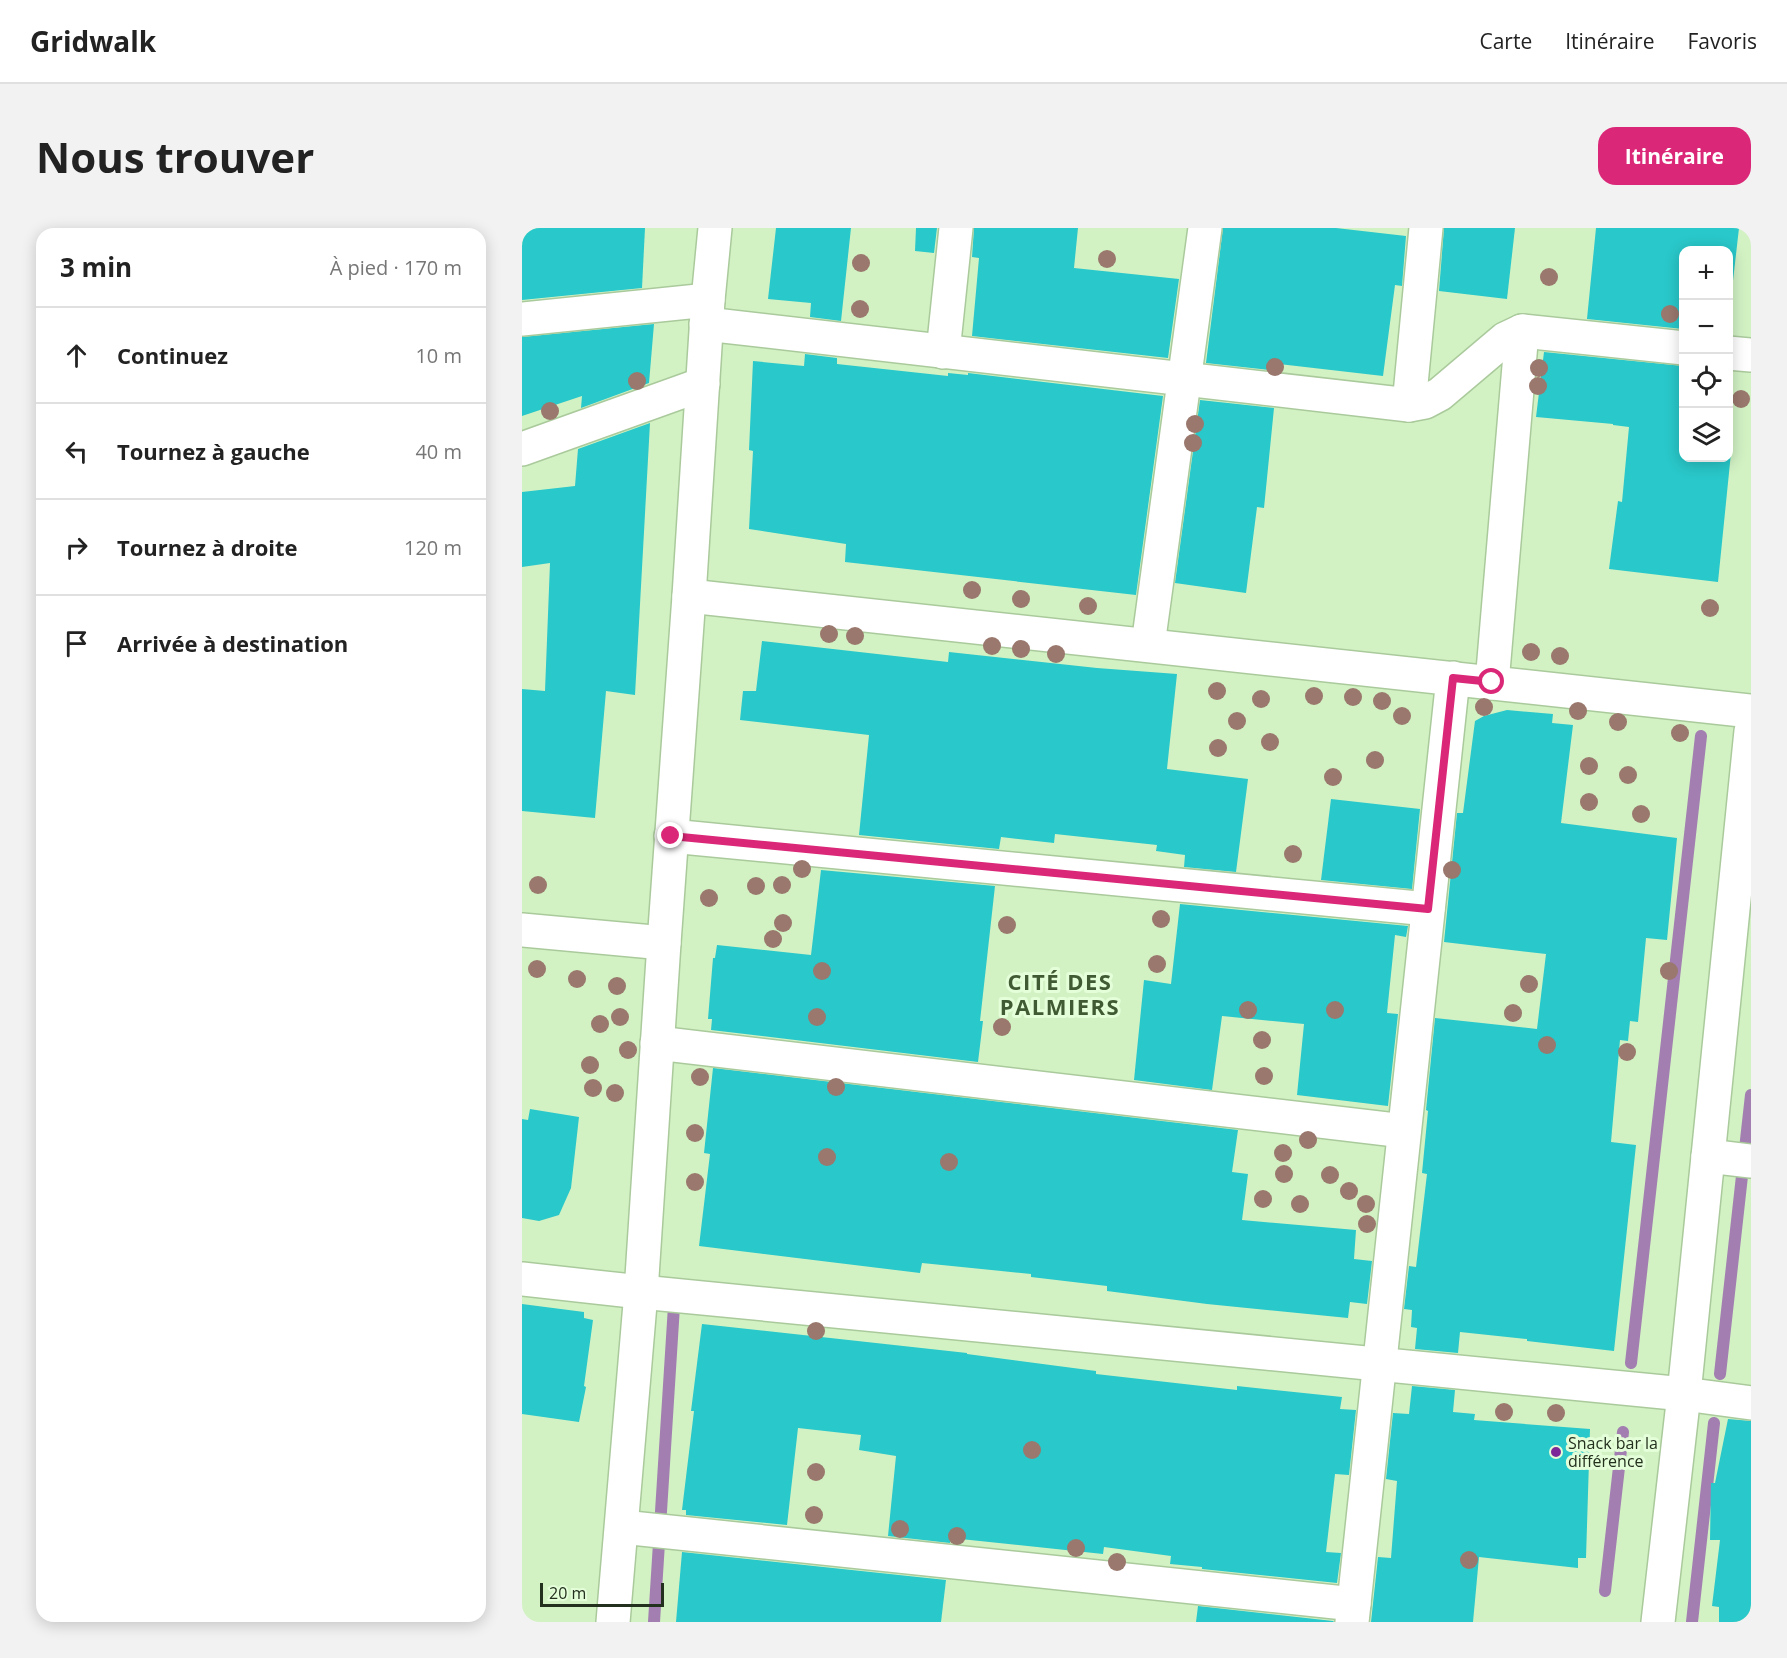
<!DOCTYPE html>
<html lang="fr">
<meta charset="utf-8">
<style>
body{margin:0;font-family:"Open Sans",sans-serif;background:#f2f2f2;color:#222}
.controls{position:absolute;right:18px;top:18px;display:grid;overflow:hidden;border-radius:12px;box-shadow:0 3px 15px #0003}
.controls button{width:54px;height:54px;display:grid;place-items:center;padding:0;border:0;border-bottom:2px solid #e0e0e0;background:#fff;color:#222;font:30px sans-serif}
.scale{position:absolute;left:18px;bottom:15px;width:124px;box-sizing:border-box;padding-left:6px;border:3px solid #24301e;border-top:0;font-size:16px;line-height:21px;white-space:nowrap;color:#24301e;-webkit-text-stroke:4px #e3fed8;paint-order:stroke}
.stop{position:absolute;width:18px;height:18px;margin:-14px;border:4px solid #db2777;border-radius:50%;background:#fff}
.stop.end{background:#db2777;border-color:#fff;box-shadow:0 2px 6px #0008}
.list{margin:0;padding:0;list-style:none}
h2{display:flex;justify-content:space-between;align-items:center;height:78px;margin:0;padding:0 24px;font-size:26px}
h2 small{font-size:20px;font-weight:400;color:#767676}
.list li{display:grid;grid-template-columns:39px 1fr auto;gap:18px;align-items:center;box-sizing:border-box;height:96px;padding:0 24px;border-top:2px solid #e0e0e0}
.list b{display:block;font-size:22px;white-space:nowrap}
.list em{font-size:20px;font-style:normal;color:#767676}
.icon{flex:none;width:33px;height:33px;fill:none;stroke:currentColor;stroke-width:2;stroke-linecap:round;stroke-linejoin:round}
.map{position:relative;flex:none;width:1229px;height:1394px;overflow:hidden;border-radius:18px}
header{display:flex;align-items:center;gap:36px;box-sizing:border-box;height:84px;padding:0 30px;background:#fff;border-bottom:2px solid #e0e0e0}
header strong{font-size:28px}
nav{display:flex;gap:33px;margin-inline-start:auto;font-size:21px}
.intro{display:flex;align-items:center;justify-content:space-between;box-sizing:border-box;height:144px;padding:0 36px}
h1{margin:0;font-size:42px}
.button{padding:15px 27px;border-radius:18px;background:#db2777;color:#fff;font-size:21px;font-weight:700}
main{display:flex;gap:36px;padding:0 36px}
aside{flex:1;background:#fff;border-radius:18px;box-shadow:0 3px 15px #0003}
.map>svg:first-child{display:block}
.lines{fill:none;stroke-linecap:round;stroke-linejoin:round}
.stream{stroke:#a27fb0;stroke-width:12}
.building{fill:#29c8ca}
.minor-casing{stroke:#aaca9c;stroke-width:36}
.minor{stroke:#fff;stroke-width:33}
.tree{fill:#9a786d}
.route{stroke:#db2777;stroke-width:8}
.poi-dot{fill:#7c2898;stroke:#e3fed8;stroke-width:2}
.labels{text-anchor:middle;dominant-baseline:central;stroke-width:6;stroke-linejoin:round;paint-order:stroke}
.poi-label{font-size:16px;fill:#24301e;stroke:#e3fed8;text-anchor:start}
.district-label{font-size:22px;font-weight:bold;letter-spacing:1.5px;fill:#405b33;stroke:#e3fed8}
</style>
<header>
<strong>Gridwalk</strong>
<nav><a>Carte</a><a>Itinéraire</a><a>Favoris</a></nav>
</header>
<div class="intro"><h1>Nous trouver</h1><a class="button">Itinéraire</a></div>
<main>
<aside>
<h2>3 min<small>À pied · 170 m</small></h2>
<ul class="list">
<li><svg class="icon" aria-label="ahead" viewBox="0 0 24 24"><path d="M12 20V5M6 11l6-6 6 6"/></svg><div><b>Continuez</b></div><em>10 m</em></li>
<li><svg class="icon" aria-label="left" viewBox="0 0 24 24"><path d="M17 20v-9H6M10 6l-5 5 5 5"/></svg><div><b>Tournez à gauche</b></div><em>40 m</em></li>
<li><svg class="icon" aria-label="right" viewBox="0 0 24 24"><path d="M7 20v-9h11M14 6l5 5-5 5"/></svg><div><b>Tournez à droite</b></div><em>120 m</em></li>
<li><svg class="icon" aria-label="arrive" viewBox="0 0 24 24"><path d="M6 21V4h12l-3 4 3 4H6"/></svg><div><b>Arrivée à destination</b></div></li>
</ul>
</aside>
<div class="map">
<svg width="1229" height="1394" viewBox="0 0 1229 1394">
<rect width="100%" height="100%" fill="#d2f2c4"/>
<g class="lines">
<!-- stream -->
<g class="stream">
<path d="M 1109,1135 L 1179,508"/>
<path d="M 1198,1146 L 1229,867"/>
<path d="M 1083,1363 L 1101,1204"/>
<path d="M 132,1394 L 152,1078"/>
<path d="M 1170,1394 L 1192,1195"/>
</g>
</g>
<!-- building -->
<g class="building">
<path d="M 0,0 L 123,0 L 120,60 L 0,72 Z"/>
<path d="M 254,0 L 329,0 L 319,93 L 288,89 L 289,75 L 246,71 Z"/>
<path d="M 394,0 L 415,0 L 412,25 L 393,23 Z"/>
<path d="M 452,0 L 556,0 L 552,40 L 657,51 L 646,130 L 450,108 L 457,30 L 450,29 Z"/>
<path d="M 701,0 L 814,0 L 884,8 L 880,58 L 873,57 L 861,148 L 757,136 L 757,143 L 684,135 Z"/>
<path d="M 922,0 L 993,0 L 985,71 L 917,63 Z"/>
<path d="M 1074,0 L 1217,0 L 1207,88 L 1206,22 L 1161,22 L 1161,101 L 1065,91 Z"/>
<path d="M 132,96 L 127,155 L 59,180 L 60,168 L 0,188 L 0,109 Z"/>
<path d="M 1022,124 L 1161,138 L 1161,230 L 1206,230 L 1206,215 L 1210,215 L 1196,354 L 1087,341 L 1096,273 L 1100,274 L 1107,199 L 1091,197 L 1091,196 L 1014,189 Z"/>
<path d="M 283,126 L 315,130 L 315,136 L 426,148 L 426,145 L 446,147 L 446,145 L 641,168 L 614,367 L 323,334 L 324,316 L 227,301 L 231,223 L 227,222 L 231,133 L 282,138 Z"/>
<path d="M 678,172 L 752,180 L 742,280 L 735,279 L 724,365 L 653,355 Z"/>
<path d="M 128,195 L 113,467 L 84,463 L 73,590 L 0,583 L 0,461 L 23,463 L 28,335 L 0,339 L 0,264 L 53,258 L 56,221 Z"/>
<path d="M 240,413 L 426,434 L 427,424 L 575,440 L 655,446 L 645,541 L 726,551 L 714,644 L 662,639 L 663,627 L 634,623 L 635,617 L 533,606 L 532,615 L 479,609 L 477,621 L 337,607 L 347,507 L 218,492 L 221,463 L 234,463 Z"/>
<path d="M 985,482 L 1031,486 L 1030,495 L 1051,497 L 1039,595 L 1155,610 L 1145,712 L 1124,710 L 1116,794 L 1108,793 L 1106,813 L 1098,812 L 1089,914 L 1114,917 L 1092,1123 L 1005,1113 L 1005,1111 L 938,1104 L 936,1125 L 893,1121 L 895,1100 L 889,1099 L 890,1082 L 882,1081 L 887,1038 L 894,1039 L 905,946 L 900,945 L 906,883 L 904,882 L 913,790 L 1015,801 L 1024,726 L 922,714 L 935,585 L 941,585 L 953,493 L 962,488 Z"/>
<path d="M 809,571 L 898,581 L 890,661 L 799,652 Z"/>
<path d="M 299,642 L 473,658 L 458,793 L 461,793 L 456,834 L 189,802 L 190,791 L 186,791 L 191,730 L 193,730 L 195,717 L 289,727 Z"/>
<path d="M 658,676 L 886,698 L 884,709 L 873,707 L 865,785 L 876,786 L 866,878 L 775,867 L 782,796 L 700,788 L 690,862 L 612,852 L 622,752 L 649,756 Z"/>
<path d="M 191,840 L 716,902 L 710,944 L 726,946 L 720,992 L 834,1002 L 832,1031 L 850,1033 L 845,1076 L 828,1074 L 826,1090 L 685,1076 L 585,1063 L 585,1058 L 509,1049 L 509,1046 L 400,1035 L 398,1045 L 177,1018 L 188,926 L 182,925 Z"/>
<path d="M 8,881 L 57,889 L 49,960 L 37,987 L 17,993 L 0,990 L 0,891 L 6,892 Z"/>
<path d="M 0,1076 L 62,1084 L 62,1090 L 71,1092 L 62,1158 L 64,1159 L 57,1194 L 0,1186 Z"/>
<path d="M 180,1096 L 445,1125 L 445,1126 L 574,1143 L 574,1146 L 715,1162 L 715,1158 L 820,1169 L 818,1181 L 834,1182 L 827,1247 L 813,1246 L 804,1324 L 819,1325 L 815,1355 L 680,1341 L 680,1339 L 648,1336 L 649,1328 L 582,1319 L 581,1326 L 429,1310 L 428,1315 L 366,1308 L 374,1228 L 337,1222 L 339,1207 L 276,1200 L 265,1297 L 164,1287 L 164,1282 L 160,1282 L 172,1183 L 169,1183 Z"/>
<path d="M 890,1158 L 933,1162 L 931,1184 L 953,1186 L 952,1192 L 1068,1201 L 1064,1330 L 1056,1330 L 1056,1340 L 957,1329 L 951,1394 L 849,1394 L 856,1329 L 869,1330 L 875,1253 L 864,1251 L 871,1185 L 887,1186 Z"/>
<path d="M 1206,1191 L 1229,1193 L 1229,1378 L 1227,1394 L 1197,1394 L 1197,1379 L 1190,1378 L 1198,1312 L 1188,1312 L 1189,1255 L 1193,1255 Z"/>
<path d="M 160,1324 L 424,1352 L 419,1394 L 154,1394 Z"/>
<path d="M 676,1378 L 811,1393 L 812,1394 L 674,1394 Z"/>
</g>
<g class="lines">
<!-- minor casing -->
<g class="minor-casing">
<g id="minor">
<path d="M 0,91 L 186,72"/>
<path d="M 184,96 L 887,177 L 903,174 L 918,166 L 983,111 L 1000,103 L 1162,120"/>
<path d="M 421,124 L 434,0"/>
<path d="M 1206,125 L 1229,127"/>
<path d="M 887,177 L 904,0"/>
<path d="M 0,221 L 181,156"/>
<path d="M 167,368 L 1229,483"/>
<path d="M 626,417 L 683,0"/>
<path d="M 970,455 L 1000,103"/>
<path d="M 149,608 L 906,681"/>
<path d="M 0,702 L 142,715"/>
<path d="M 135,815 L 882,903"/>
<path d="M 1186,928 L 1229,933"/>
<path d="M 0,1051 L 119,1064 L 1162,1166 L 1229,1175"/>
<path d="M 100,1299 L 832,1376"/>
<path d="M 91,1394 L 119,1064 L 142,715 L 167,368 L 186,72 L 193,0"/>
<path d="M 830,1394 L 931,450"/>
<path d="M 1136,1394 L 1162,1166 L 1229,503"/>
</g>
</g>
<!-- minor -->
<use href="#minor" class="minor"/>
</g>
<!-- trees -->
<g class="tree">
<circle cx="585" cy="31" r="9"/>
<circle cx="339" cy="35" r="9"/>
<circle cx="1027" cy="49" r="9"/>
<circle cx="338" cy="81" r="9"/>
<circle cx="1148" cy="86" r="9"/>
<circle cx="753" cy="139" r="9"/>
<circle cx="1017" cy="140" r="9"/>
<circle cx="115" cy="153" r="9"/>
<circle cx="1016" cy="158" r="9"/>
<circle cx="1219" cy="171" r="9"/>
<circle cx="28" cy="183" r="9"/>
<circle cx="673" cy="196" r="9"/>
<circle cx="671" cy="215" r="9"/>
<circle cx="450" cy="362" r="9"/>
<circle cx="499" cy="371" r="9"/>
<circle cx="566" cy="378" r="9"/>
<circle cx="1188" cy="380" r="9"/>
<circle cx="307" cy="406" r="9"/>
<circle cx="333" cy="408" r="9"/>
<circle cx="470" cy="418" r="9"/>
<circle cx="499" cy="421" r="9"/>
<circle cx="1009" cy="424" r="9"/>
<circle cx="534" cy="426" r="9"/>
<circle cx="1038" cy="428" r="9"/>
<circle cx="695" cy="463" r="9"/>
<circle cx="792" cy="468" r="9"/>
<circle cx="831" cy="469" r="9"/>
<circle cx="739" cy="471" r="9"/>
<circle cx="860" cy="473" r="9"/>
<circle cx="962" cy="479" r="9"/>
<circle cx="1056" cy="483" r="9"/>
<circle cx="880" cy="488" r="9"/>
<circle cx="715" cy="493" r="9"/>
<circle cx="1096" cy="494" r="9"/>
<circle cx="1158" cy="505" r="9"/>
<circle cx="748" cy="514" r="9"/>
<circle cx="696" cy="520" r="9"/>
<circle cx="853" cy="532" r="9"/>
<circle cx="1067" cy="538" r="9"/>
<circle cx="1106" cy="547" r="9"/>
<circle cx="811" cy="549" r="9"/>
<circle cx="1067" cy="574" r="9"/>
<circle cx="1119" cy="586" r="9"/>
<circle cx="771" cy="626" r="9"/>
<circle cx="280" cy="641" r="9"/>
<circle cx="930" cy="642" r="9"/>
<circle cx="16" cy="657" r="9"/>
<circle cx="260" cy="657" r="9"/>
<circle cx="234" cy="658" r="9"/>
<circle cx="187" cy="670" r="9"/>
<circle cx="639" cy="691" r="9"/>
<circle cx="261" cy="695" r="9"/>
<circle cx="485" cy="697" r="9"/>
<circle cx="251" cy="711" r="9"/>
<circle cx="635" cy="736" r="9"/>
<circle cx="15" cy="741" r="9"/>
<circle cx="300" cy="743" r="9"/>
<circle cx="1147" cy="743" r="9"/>
<circle cx="55" cy="751" r="9"/>
<circle cx="1007" cy="756" r="9"/>
<circle cx="95" cy="758" r="9"/>
<circle cx="726" cy="782" r="9"/>
<circle cx="813" cy="782" r="9"/>
<circle cx="991" cy="785" r="9"/>
<circle cx="98" cy="789" r="9"/>
<circle cx="295" cy="789" r="9"/>
<circle cx="78" cy="796" r="9"/>
<circle cx="480" cy="799" r="9"/>
<circle cx="740" cy="812" r="9"/>
<circle cx="1025" cy="817" r="9"/>
<circle cx="106" cy="822" r="9"/>
<circle cx="1105" cy="824" r="9"/>
<circle cx="68" cy="837" r="9"/>
<circle cx="742" cy="848" r="9"/>
<circle cx="178" cy="849" r="9"/>
<circle cx="314" cy="859" r="9"/>
<circle cx="71" cy="860" r="9"/>
<circle cx="93" cy="865" r="9"/>
<circle cx="173" cy="905" r="9"/>
<circle cx="786" cy="912" r="9"/>
<circle cx="761" cy="925" r="9"/>
<circle cx="305" cy="929" r="9"/>
<circle cx="427" cy="934" r="9"/>
<circle cx="762" cy="946" r="9"/>
<circle cx="808" cy="947" r="9"/>
<circle cx="173" cy="954" r="9"/>
<circle cx="827" cy="963" r="9"/>
<circle cx="741" cy="971" r="9"/>
<circle cx="778" cy="976" r="9"/>
<circle cx="844" cy="976" r="9"/>
<circle cx="845" cy="996" r="9"/>
<circle cx="294" cy="1103" r="9"/>
<circle cx="982" cy="1184" r="9"/>
<circle cx="1034" cy="1185" r="9"/>
<circle cx="510" cy="1222" r="9"/>
<circle cx="294" cy="1244" r="9"/>
<circle cx="292" cy="1287" r="9"/>
<circle cx="378" cy="1301" r="9"/>
<circle cx="435" cy="1308" r="9"/>
<circle cx="554" cy="1320" r="9"/>
<circle cx="947" cy="1332" r="9"/>
<circle cx="595" cy="1334" r="9"/>
</g>
<g class="lines">
<!-- route -->
<path class="route" d="M 149,608 L 906,681 L 931,450 L 970,454"/>
</g>
<!-- markers -->
<circle class="poi-dot" cx="1034" cy="1224" r="6"/>
<g class="labels">
<!-- poi labels -->
<g class="poi-label">
<text x="1046" y="1215">Snack bar la<tspan x="1046" dy="18">différence</tspan></text>
</g>
<!-- district labels -->
<g class="district-label">
<text x="538" y="753">CITÉ DES<tspan x="538" dy="25">PALMIERS</tspan></text>
</g>
</g>
</svg>
<div class="controls">
<button>+</button>
<button>−</button>
<button><svg class="icon" aria-label="locate" viewBox="0 0 24 24"><circle cx="12" cy="12" r="6"/><path d="M12 2v4M12 18v4M2 12h4M18 12h4"/></svg></button>
<button><svg class="icon" aria-label="layers" viewBox="0 0 24 24"><path d="M12 4l9 5-9 5-9-5zM3 14l9 5 9-5"/></svg></button>
</div>
<div class="scale">20 m</div>
<div class="stop" style="left:970px;top:454px"></div>
<div class="stop end" style="left:149px;top:608px"></div>
</div>
</main>
